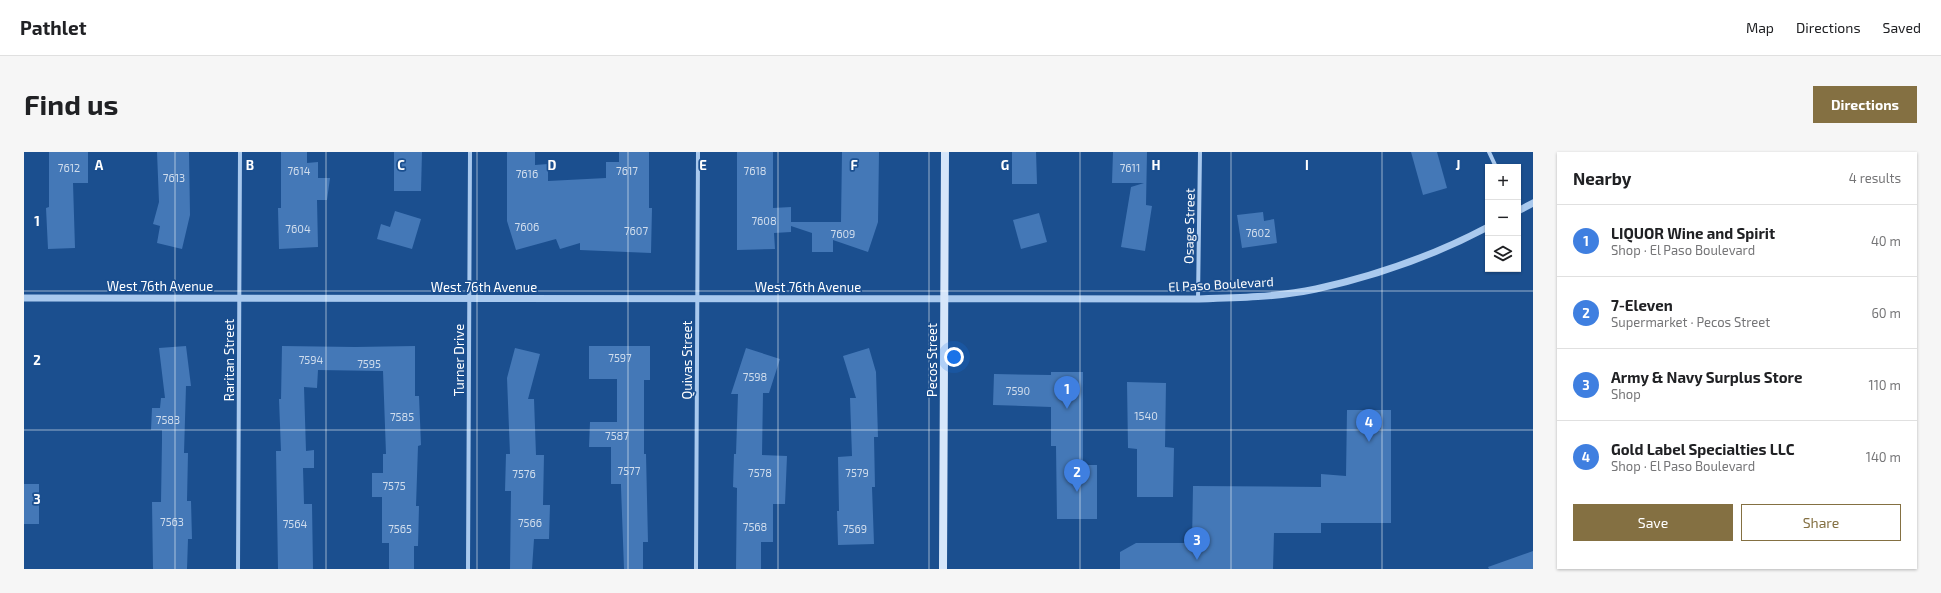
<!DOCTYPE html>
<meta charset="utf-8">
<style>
body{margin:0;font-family:"Exo 2",sans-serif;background:#f6f6f6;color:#202124}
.controls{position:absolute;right:12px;top:12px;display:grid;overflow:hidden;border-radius:0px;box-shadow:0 1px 3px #0004}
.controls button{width:36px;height:36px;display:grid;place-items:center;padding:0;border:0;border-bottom:1px solid #e0e0e0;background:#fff;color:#202124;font:20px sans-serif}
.you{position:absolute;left:930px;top:205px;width:14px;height:14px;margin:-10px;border:3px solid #fff;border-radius:50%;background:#1a73e8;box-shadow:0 0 0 6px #1a73e833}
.badge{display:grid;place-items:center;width:26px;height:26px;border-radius:50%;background:#847042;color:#fff;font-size:13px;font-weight:700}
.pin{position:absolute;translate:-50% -33px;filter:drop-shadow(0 1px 2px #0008)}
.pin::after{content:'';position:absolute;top:21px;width:14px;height:12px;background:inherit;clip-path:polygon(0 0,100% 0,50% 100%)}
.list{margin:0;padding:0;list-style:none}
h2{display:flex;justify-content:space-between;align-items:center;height:52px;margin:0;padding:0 16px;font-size:17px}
h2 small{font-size:13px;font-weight:400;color:#757577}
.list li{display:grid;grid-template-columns:26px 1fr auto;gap:12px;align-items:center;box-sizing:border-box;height:72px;padding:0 16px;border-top:1px solid #e0e0e0}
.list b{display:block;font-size:15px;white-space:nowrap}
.list p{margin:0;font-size:13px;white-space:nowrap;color:#757577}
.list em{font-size:13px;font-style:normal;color:#757577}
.actions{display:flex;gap:8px;padding:12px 16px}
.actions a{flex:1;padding:9px 0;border:1px solid #847042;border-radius:0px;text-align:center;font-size:14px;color:#847042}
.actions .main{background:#847042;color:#fff}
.icon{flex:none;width:22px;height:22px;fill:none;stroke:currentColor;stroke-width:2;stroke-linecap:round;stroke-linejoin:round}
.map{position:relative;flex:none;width:1509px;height:417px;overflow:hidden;border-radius:0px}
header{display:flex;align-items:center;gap:24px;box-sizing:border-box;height:56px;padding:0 20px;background:#fff;border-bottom:1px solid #e0e0e0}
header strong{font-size:19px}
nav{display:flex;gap:22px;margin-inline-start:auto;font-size:14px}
.intro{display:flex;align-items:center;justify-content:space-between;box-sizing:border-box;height:96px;padding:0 24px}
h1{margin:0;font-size:28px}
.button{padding:10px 18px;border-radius:0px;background:#847042;color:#fff;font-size:14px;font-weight:700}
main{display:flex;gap:24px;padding:0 24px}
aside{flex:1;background:#fff;border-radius:0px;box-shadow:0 1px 3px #0004}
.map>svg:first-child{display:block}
.building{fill:#4478b7}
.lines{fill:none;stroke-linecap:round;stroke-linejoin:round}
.minor{stroke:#a9c9ee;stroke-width:4}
.tertiary{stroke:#a9c9ee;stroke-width:7}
.secondary{stroke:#d6e6fa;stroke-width:8}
.grid{fill:none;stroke:#fff;stroke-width:1;stroke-opacity:0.55}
.labels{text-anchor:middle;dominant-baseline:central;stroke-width:3.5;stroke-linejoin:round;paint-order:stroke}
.number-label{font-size:11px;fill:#d0dded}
.street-label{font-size:13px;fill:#fff;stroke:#1b4f8f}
.grid-label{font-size:13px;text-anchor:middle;font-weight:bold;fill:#fff;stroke:#1b4f8f;stroke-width:3.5;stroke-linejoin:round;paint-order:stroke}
</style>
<header>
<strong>Pathlet</strong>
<nav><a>Map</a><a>Directions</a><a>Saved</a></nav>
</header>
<div class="intro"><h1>Find us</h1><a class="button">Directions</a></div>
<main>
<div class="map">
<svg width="1509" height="417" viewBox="0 0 1509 417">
<rect width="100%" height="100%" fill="#1b4f8f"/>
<!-- building -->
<g class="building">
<path d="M 25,0 L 64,0 L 64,31 L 49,31 L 51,96 L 24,97 L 22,56 L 25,55 Z"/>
<path d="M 133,0 L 165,0 L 166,63 L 158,97 L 133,91 L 136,74 L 129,72 L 135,50 Z"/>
<path d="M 257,0 L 283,0 L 283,11 L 294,10 L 294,26 L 306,26 L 303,48 L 293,48 L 294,95 L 255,97 L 254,56 L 257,56 Z"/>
<path d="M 370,0 L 398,0 L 397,39 L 370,39 Z"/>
<path d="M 483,0 L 511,0 L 511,13 L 524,12 L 524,29 L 582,26 L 582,10 L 595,10 L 595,0 L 625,0 L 625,56 L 628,56 L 627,101 L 556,98 L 556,91 L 536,97 L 532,87 L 492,98 L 483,69 Z"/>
<path d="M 713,0 L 749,0 L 749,56 L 767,55 L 767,70 L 817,70 L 818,0 L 855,0 L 854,70 L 844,100 L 809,88 L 809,100 L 788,100 L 788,81 L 767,74 L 767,80 L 750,81 L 751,97 L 713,98 Z"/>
<path d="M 988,0 L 1012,0 L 1013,32 L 988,32 Z"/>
<path d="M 1089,0 L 1123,0 L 1122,53 L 1128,54 L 1121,99 L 1097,95 L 1107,35 L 1120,31 L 1088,31 Z"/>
<path d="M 1387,0 L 1413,0 L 1423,36 L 1399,43 Z"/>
<path d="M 371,59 L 397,67 L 388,97 L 353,87 L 357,72 L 366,75 Z"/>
<path d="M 1239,60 L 1240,69 L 1250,67 L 1253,91 L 1218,96 L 1213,63 Z"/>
<path d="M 1015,61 L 1023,90 L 997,97 L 989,68 Z"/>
<path d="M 162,194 L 167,234 L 162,234 L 160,301 L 164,301 L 163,349 L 167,349 L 168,387 L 164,387 L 163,417 L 129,417 L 128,350 L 137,350 L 138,288 L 138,278 L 127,278 L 128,256 L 136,256 L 137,246 L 141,246 L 135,196 Z"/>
<path d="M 258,194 L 331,195 L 391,194 L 391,244 L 395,244 L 397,293 L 394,294 L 392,354 L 395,354 L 394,394 L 390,394 L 390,417 L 365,417 L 365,391 L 358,391 L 358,345 L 348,345 L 348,321 L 359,321 L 359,302 L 362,302 L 359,219 L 294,218 L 293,236 L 280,235 L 282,299 L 290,298 L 290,316 L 279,316 L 280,352 L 288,352 L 289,417 L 254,417 L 252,299 L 257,299 L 255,247 L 257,247 Z"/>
<path d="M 565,194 L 626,194 L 626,228 L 620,228 L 620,302 L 622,302 L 624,390 L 619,390 L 619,417 L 600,417 L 597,335 L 597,332 L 587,332 L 587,295 L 565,295 L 566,270 L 593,270 L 593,227 L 565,227 Z"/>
<path d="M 491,196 L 516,202 L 504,247 L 510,247 L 512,303 L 520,303 L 519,353 L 526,353 L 525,387 L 510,387 L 508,417 L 486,417 L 487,339 L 481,339 L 482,302 L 486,302 L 483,226 Z"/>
<path d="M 722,196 L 756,207 L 745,241 L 739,241 L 738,303 L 763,304 L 761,352 L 749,352 L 749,390 L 737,390 L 737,417 L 712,417 L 713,336 L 709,335 L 710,302 L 712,302 L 714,242 L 707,242 Z"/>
<path d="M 845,196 L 852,220 L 854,285 L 850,285 L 851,335 L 848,335 L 850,392 L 814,393 L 813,359 L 815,359 L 814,305 L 828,304 L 826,246 L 832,246 L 819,204 Z"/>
<path d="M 1027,220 L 1059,220 L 1059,313 L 1073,313 L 1073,367 L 1033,367 L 1032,294 L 1027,294 L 1027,255 L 969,253 L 970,222 L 1027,223 Z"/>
<path d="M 1103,230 L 1142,231 L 1141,295 L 1150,296 L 1149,345 L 1113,345 L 1113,297 L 1104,296 Z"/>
<path d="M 1323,258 L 1367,258 L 1367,371 L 1297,371 L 1297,381 L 1250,381 L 1249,417 L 1096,417 L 1096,400 L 1112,391 L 1168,391 L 1169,334 L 1297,335 L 1297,322 L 1322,324 Z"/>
<rect x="0" y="332" width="15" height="40"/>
<path d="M 1509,399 L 1509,417 L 1465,417 L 1464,415 Z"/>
</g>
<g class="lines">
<!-- minor -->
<g class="minor">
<path d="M 1465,0 L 1472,15"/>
<path d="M 1174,147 L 1176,0"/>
<path d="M 214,417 L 216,0"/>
<path d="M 444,417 L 446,0"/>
<path d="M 672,417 L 674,0"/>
</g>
<!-- tertiary -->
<g class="tertiary">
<path d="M 1494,59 L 1509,51"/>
<path d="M 0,146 L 1174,147 C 1213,146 1254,145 1292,137 C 1351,124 1411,103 1464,75"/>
</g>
<!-- secondary -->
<path class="secondary" d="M 919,417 L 921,0"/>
</g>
<!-- grid -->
<path class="grid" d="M 151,0 L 151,417M 302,0 L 302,417M 453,0 L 453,417M 604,0 L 604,417M 754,0 L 754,417M 905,0 L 905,417M 1056,0 L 1056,417M 1207,0 L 1207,417M 1358,0 L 1358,417M 0,139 L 1509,139M 0,278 L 1509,278"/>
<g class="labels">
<!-- number labels -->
<g class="number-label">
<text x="45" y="15">7612</text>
<text x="1106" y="15">7611</text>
<text x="275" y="18">7614</text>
<text x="603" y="18">7617</text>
<text x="731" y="18">7618</text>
<text x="503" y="21">7616</text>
<text x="150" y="25">7613</text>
<text x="740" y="68">7608</text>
<text x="503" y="74">7606</text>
<text x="274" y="76">7604</text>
<text x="612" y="78">7607</text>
<text x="1234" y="80">7602</text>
<text x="819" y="81">7609</text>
<text x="596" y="205">7597</text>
<text x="287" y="207">7594</text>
<text x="345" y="211">7595</text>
<text x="731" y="224">7598</text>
<text x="994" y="238">7590</text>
<text x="1122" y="263">1540</text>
<text x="378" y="264">7585</text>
<text x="144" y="267">7583</text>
<text x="593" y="283">7587</text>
<text x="605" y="318">7577</text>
<text x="736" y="320">7578</text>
<text x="833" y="320">7579</text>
<text x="500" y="321">7576</text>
<text x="370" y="333">7575</text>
<text x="148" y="369">7563</text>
<text x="506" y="370">7566</text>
<text x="271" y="371">7564</text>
<text x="731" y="374">7568</text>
<text x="376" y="376">7565</text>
<text x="831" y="376">7569</text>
</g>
<!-- street labels -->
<g class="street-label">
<text transform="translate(1165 74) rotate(-89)">Osage Street</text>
<text transform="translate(1197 132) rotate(-3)">El Paso Boulevard</text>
<text x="136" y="134">West 76th Avenue</text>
<text x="460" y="135">West 76th Avenue</text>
<text x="784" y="135">West 76th Avenue</text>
<text transform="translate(205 208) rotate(-90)">Raritan Street</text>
<text transform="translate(435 208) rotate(-90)">Turner Drive</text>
<text transform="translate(663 208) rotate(-90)">Quivas Street</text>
<text transform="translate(908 208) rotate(-90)">Pecos Street</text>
</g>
</g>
<g class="grid-label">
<text x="75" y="18">A</text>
<text x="226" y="18">B</text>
<text x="377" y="18">C</text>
<text x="528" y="18">D</text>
<text x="679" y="18">E</text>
<text x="830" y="18">F</text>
<text x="981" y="18">G</text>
<text x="1132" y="18">H</text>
<text x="1283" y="18">I</text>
<text x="1434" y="18">J</text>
<text x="13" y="74">1</text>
<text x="13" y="213">2</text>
<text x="13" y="352">3</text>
</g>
</svg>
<div class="controls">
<button>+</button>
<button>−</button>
<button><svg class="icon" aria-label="layers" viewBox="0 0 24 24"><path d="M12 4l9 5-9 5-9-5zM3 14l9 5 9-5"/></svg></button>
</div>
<div class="you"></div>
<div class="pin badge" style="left:1043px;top:257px;background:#3f7fe0">1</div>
<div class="pin badge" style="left:1053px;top:340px;background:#3f7fe0">2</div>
<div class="pin badge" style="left:1173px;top:408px;background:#3f7fe0">3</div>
<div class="pin badge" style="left:1345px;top:290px;background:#3f7fe0">4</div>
</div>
<aside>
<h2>Nearby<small>4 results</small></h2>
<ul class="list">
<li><span class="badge" style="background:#3f7fe0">1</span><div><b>LIQUOR Wine and Spirit</b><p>Shop · El Paso Boulevard</p></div><em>40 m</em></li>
<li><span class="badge" style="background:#3f7fe0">2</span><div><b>7-Eleven</b><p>Supermarket · Pecos Street</p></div><em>60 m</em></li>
<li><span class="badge" style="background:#3f7fe0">3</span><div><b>Army &amp; Navy Surplus Store</b><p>Shop</p></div><em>110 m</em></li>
<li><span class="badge" style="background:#3f7fe0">4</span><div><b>Gold Label Specialties LLC</b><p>Shop · El Paso Boulevard</p></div><em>140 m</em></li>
</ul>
<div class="actions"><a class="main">Save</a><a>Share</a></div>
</aside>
</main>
